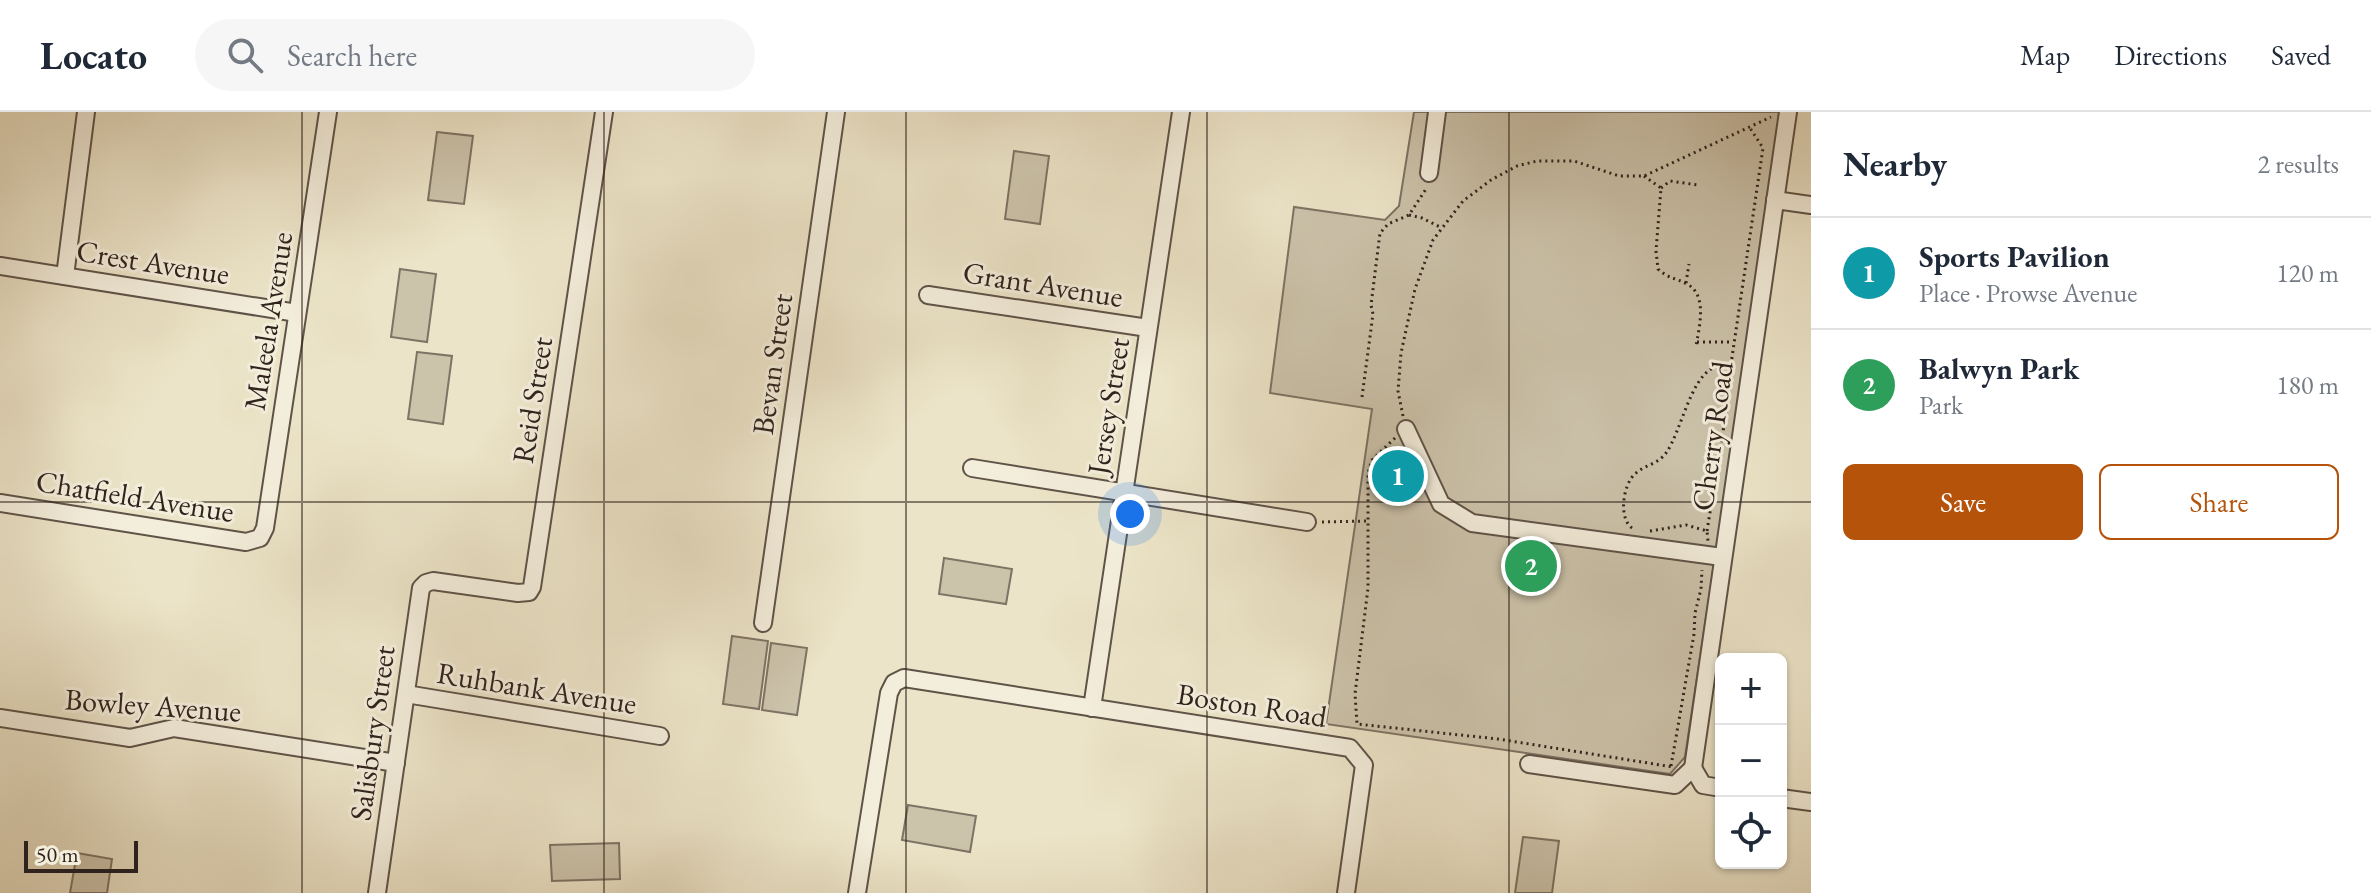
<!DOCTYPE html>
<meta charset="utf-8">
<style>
body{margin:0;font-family:"EB Garamond",serif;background:#f6f6f7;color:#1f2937}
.controls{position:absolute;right:24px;bottom:24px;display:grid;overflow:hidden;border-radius:12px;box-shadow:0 2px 6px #0004}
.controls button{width:72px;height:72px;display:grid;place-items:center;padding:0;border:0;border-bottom:2px solid #e0e1e3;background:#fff;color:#1f2937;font:40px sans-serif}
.scale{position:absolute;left:24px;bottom:20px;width:114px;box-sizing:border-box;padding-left:8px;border:4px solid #30231d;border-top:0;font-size:22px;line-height:28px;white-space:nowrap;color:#30231d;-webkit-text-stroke:6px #f3eddb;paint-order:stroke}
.you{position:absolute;left:1130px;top:402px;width:28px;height:28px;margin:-20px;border:6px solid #fff;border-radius:50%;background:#1a73e8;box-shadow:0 0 0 12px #1a73e833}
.badge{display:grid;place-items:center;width:52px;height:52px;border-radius:50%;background:#b45309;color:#fff;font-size:26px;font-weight:700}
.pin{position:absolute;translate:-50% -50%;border:4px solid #fff;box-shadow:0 2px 8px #0006}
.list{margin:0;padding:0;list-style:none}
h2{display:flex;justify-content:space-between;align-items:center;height:104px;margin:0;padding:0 32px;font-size:34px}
h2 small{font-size:26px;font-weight:400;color:#747a83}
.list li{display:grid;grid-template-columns:52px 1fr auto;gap:24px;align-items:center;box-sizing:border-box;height:112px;padding:0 32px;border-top:2px solid #e0e1e3}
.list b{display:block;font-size:30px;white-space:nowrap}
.list p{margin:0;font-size:26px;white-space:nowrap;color:#747a83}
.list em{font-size:26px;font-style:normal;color:#747a83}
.actions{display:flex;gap:16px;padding:24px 32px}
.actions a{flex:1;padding:18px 0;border:2px solid #b45309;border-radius:12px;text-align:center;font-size:28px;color:#b45309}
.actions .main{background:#b45309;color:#fff}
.icon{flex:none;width:44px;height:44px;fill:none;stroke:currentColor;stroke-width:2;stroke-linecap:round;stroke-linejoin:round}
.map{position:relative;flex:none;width:1811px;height:781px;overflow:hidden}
header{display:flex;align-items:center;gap:48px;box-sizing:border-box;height:112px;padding:0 40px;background:#fff;border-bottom:2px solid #e0e1e3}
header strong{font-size:38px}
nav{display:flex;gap:44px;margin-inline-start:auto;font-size:28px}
.search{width:560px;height:72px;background:#f6f6f7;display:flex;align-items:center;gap:20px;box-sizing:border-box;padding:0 28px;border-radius:44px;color:#747a83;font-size:30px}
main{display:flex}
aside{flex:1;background:#fff}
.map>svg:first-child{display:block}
.green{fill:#ccc3ab;stroke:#7e7364;stroke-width:2}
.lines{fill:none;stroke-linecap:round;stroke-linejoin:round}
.minor-casing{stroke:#5f5348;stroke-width:20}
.path{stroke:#30231d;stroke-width:3;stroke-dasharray:2 4;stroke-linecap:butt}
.minor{stroke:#f3eddb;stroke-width:16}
.grid{fill:none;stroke:#30231d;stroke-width:2;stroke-opacity:0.55}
.labels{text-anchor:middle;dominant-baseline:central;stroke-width:6;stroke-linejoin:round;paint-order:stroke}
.street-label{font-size:30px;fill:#30231d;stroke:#f3eddb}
</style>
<header>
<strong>Locato</strong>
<div class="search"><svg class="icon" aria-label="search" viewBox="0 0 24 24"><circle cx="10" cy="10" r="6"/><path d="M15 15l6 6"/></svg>Search here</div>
<nav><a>Map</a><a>Directions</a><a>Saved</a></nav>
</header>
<main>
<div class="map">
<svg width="1811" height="781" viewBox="0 0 1811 781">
<rect width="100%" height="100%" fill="#ece4c8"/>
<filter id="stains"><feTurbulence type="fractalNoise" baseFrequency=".0025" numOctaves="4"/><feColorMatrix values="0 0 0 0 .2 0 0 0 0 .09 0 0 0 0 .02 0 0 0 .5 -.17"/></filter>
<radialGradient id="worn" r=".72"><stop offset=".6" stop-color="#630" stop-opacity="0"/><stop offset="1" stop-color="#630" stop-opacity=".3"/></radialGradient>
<!-- green -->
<g class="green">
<path d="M 1414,0 L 1782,0 L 1685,645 L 1670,662 L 1326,612 L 1372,297 L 1270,281 L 1294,95 L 1385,108 L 1399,94 Z"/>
<path d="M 437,20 L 473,24 L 464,92 L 428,88 Z"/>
<path d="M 1014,39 L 1049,44 L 1040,112 L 1005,107 Z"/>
<path d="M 400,157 L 436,162 L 427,230 L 391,225 Z"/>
<path d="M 417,240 L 452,244 L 443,312 L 408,307 Z"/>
<path d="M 944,446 L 1012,457 L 1006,492 L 939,482 Z"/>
<path d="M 732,524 L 768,529 L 759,597 L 723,592 Z"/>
<path d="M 771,531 L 807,536 L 797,603 L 762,598 Z"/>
<path d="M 908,693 L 976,704 L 970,740 L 902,728 Z"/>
<path d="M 1523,725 L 1559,729 L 1552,781 L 1515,781 Z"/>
<path d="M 619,731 L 620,767 L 552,769 L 550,733 Z"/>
<path d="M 77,741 L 112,747 L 107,781 L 70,781 Z"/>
</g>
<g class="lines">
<!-- minor casing -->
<g class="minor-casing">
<g id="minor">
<path d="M 1429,61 L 1437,0"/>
<path d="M 1775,88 L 1811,93"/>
<path d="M 0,154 L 297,201"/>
<path d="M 65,164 L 86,0"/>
<path d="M 928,183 L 1148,216"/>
<path d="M 1406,317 L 1441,392 L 1472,411 L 1722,445"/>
<path d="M 972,356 L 1307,410"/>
<path d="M 0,391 L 246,430 L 260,426 L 265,416 L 328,0"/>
<path d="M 763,511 L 836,0"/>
<path d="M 406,582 L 660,624"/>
<path d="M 1092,596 L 1181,0"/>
<path d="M 0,606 L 130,626 L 174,616 L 396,651"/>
<path d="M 1529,652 L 1675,673 L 1693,656"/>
<path d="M 1693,656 L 1788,0"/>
<path d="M 1693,656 L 1703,673 L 1721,676"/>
<path d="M 1781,686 L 1811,690"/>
<path d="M 377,781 L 421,476 L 426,471 L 433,469 L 518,481 L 529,480 L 532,475 L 604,0"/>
<path d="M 857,781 L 889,581 L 894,571 L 904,566 L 1350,636 L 1364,653 L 1346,781"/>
</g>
</g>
<!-- path -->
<g class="path">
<path d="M 1644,64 L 1661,76 L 1656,139 L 1658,157 C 1669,167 1676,166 1687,172 C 1708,183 1699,216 1696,234"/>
<path d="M 1661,76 L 1670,69 L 1698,73"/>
<path d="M 1409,103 L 1422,106 L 1442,116"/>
<path d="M 1686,171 L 1689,152"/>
<path d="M 1697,230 L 1733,230"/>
<path d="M 1362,285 L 1373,202 L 1371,193 L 1380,121 L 1388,112 L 1409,103 L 1426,77"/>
<path d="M 1403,304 L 1398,279 L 1401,241 L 1415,177 L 1433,128 L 1463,89 L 1491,68 L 1517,54 L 1537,49 L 1574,49 L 1619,64 L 1644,64 L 1771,5"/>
<path d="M 1395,326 L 1372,348 L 1368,361 L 1368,476 L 1355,582 L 1357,612 L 1498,627 L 1673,655"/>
<path d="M 1322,410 L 1366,409"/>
<path d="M 1632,416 C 1618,406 1623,371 1636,361 C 1645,353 1658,352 1666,341 C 1681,320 1690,267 1713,256 C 1719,254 1726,253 1731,252"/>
<path d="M 1650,419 L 1686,413 L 1707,419 L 1708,429"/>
<path d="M 1707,419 L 1731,270 L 1731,252 L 1763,36 L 1750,16"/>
<path d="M 1671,654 L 1694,522 L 1695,501 L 1701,477 L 1702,458"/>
</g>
<!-- minor -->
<use href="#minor" class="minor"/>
</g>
<!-- grid -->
<path class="grid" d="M 302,0 L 302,781M 604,0 L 604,781M 906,0 L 906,781M 1207,0 L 1207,781M 1509,0 L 1509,781M 0,390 L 1811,390"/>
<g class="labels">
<!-- street labels -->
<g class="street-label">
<text transform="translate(153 150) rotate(9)">Crest Avenue</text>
<text transform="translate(1043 172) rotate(9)">Grant Avenue</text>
<text transform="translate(268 209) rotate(-81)">Maleela Avenue</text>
<text transform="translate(772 252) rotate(-82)">Bevan Street</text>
<text transform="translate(532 288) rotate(-81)">Reid Street</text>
<text transform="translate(1108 294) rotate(-81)">Jersey Street</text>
<text transform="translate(1712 324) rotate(-82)">Cherry Road</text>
<text transform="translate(135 384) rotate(9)">Chatfield Avenue</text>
<text transform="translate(537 576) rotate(9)">Ruhbank Avenue</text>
<text transform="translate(153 593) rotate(4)">Bowley Avenue</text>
<text transform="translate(1252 593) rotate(9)">Boston Road</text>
<text transform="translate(372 621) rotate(-82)">Salisbury Street</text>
</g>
</g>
<rect width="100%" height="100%" filter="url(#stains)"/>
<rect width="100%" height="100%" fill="url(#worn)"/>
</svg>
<div class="controls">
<button>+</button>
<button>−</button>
<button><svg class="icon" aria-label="locate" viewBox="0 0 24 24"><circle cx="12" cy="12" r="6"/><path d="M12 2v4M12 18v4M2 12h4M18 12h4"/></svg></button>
</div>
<div class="scale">50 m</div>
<div class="you"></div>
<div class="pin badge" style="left:1398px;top:364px;background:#0f9aa8">1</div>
<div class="pin badge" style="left:1531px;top:454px;background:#2e9e5b">2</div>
</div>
<aside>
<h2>Nearby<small>2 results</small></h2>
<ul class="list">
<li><span class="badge" style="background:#0f9aa8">1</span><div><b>Sports Pavilion</b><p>Place · Prowse Avenue</p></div><em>120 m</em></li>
<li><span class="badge" style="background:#2e9e5b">2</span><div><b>Balwyn Park</b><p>Park</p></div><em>180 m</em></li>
</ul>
<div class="actions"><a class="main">Save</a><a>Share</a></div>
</aside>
</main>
